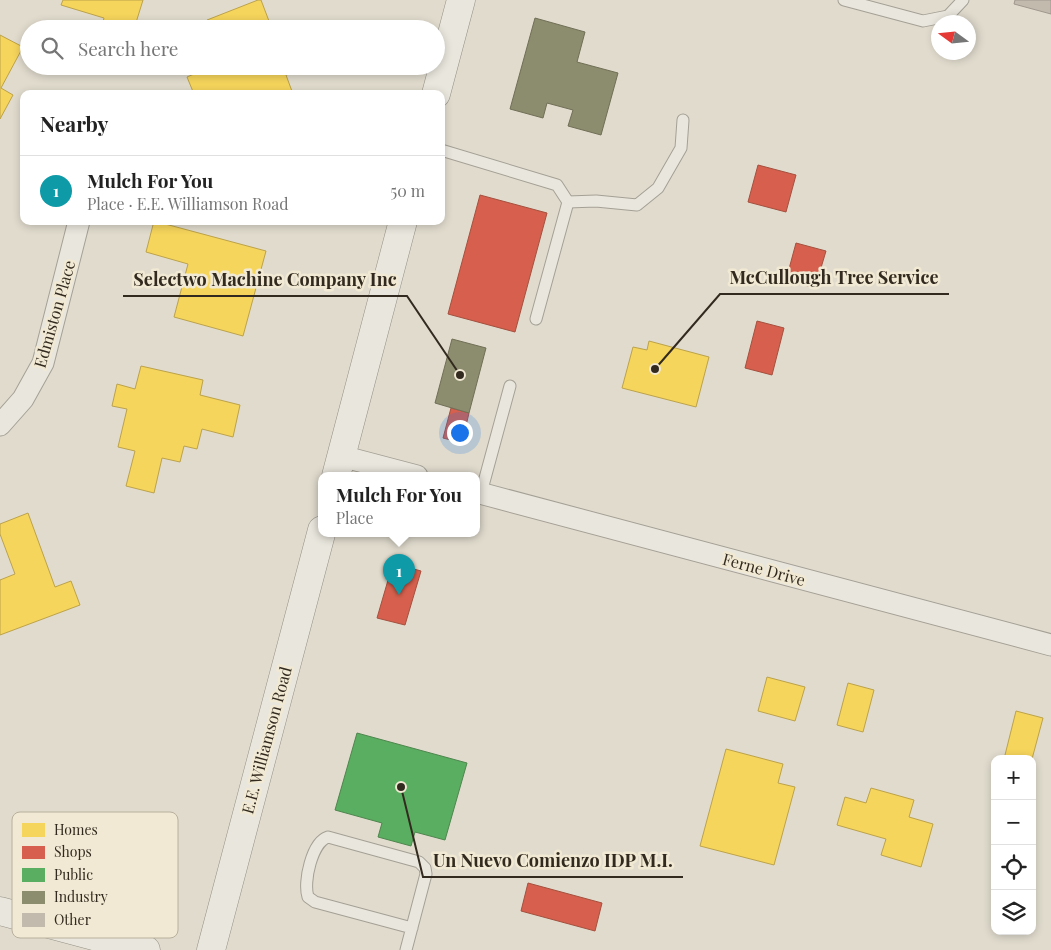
<!DOCTYPE html>
<meta charset="utf-8">
<style>
body{margin:0;font-family:"Playfair Display",serif;background:#f2f2f2;color:#222}
.controls{position:absolute;right:15px;bottom:15px;display:grid;overflow:hidden;border-radius:10px;box-shadow:0 2px 8px #0003}
.controls button{width:45px;height:45px;display:grid;place-items:center;padding:0;border:0;border-bottom:1px solid #e0e0e0;background:#fff;color:#222;font:25px sans-serif}
.compass{position:absolute;left:931px;top:15px;width:45px;height:45px;border-radius:50%;background:#fff;box-shadow:0 2px 8px #0003;rotate:285deg}
.you{position:absolute;left:459px;top:432px;width:18px;height:18px;margin:-12px;border:4px solid #fff;border-radius:50%;background:#1a73e8;box-shadow:0 0 0 8px #1a73e833}
.badge{display:grid;place-items:center;width:32px;height:32px;border-radius:50%;background:#db2777;color:#fff;font-size:16px;font-weight:700}
.pin{position:absolute;translate:-50% -41px;filter:drop-shadow(0 1px 2px #0008)}
.pin::after{content:'';position:absolute;top:26px;width:18px;height:15px;background:inherit;clip-path:polygon(0 0,100% 0,50% 100%)}
.popup{position:absolute;left:318px;top:472px;width:162px;height:65px;box-sizing:border-box;display:grid;place-content:center;border-radius:10px;background:#fff;filter:drop-shadow(0 1px 4px #0005);font-size:16px;white-space:nowrap;color:#767676}
.popup b{font-size:19px;color:#222}
.popup::after{content:'';position:absolute;left:50%;top:100%;margin-left:-10px;border:10px solid transparent;border-top-color:#fff}
.list{margin:0;padding:0;list-style:none}
h2{display:flex;justify-content:space-between;align-items:center;height:65px;margin:0;padding:0 20px;font-size:21px}
h2 small{font-size:16px;font-weight:400;color:#767676}
.list li{display:grid;grid-template-columns:32px 1fr auto;gap:15px;align-items:center;box-sizing:border-box;height:70px;padding:0 20px;border-top:1px solid #e0e0e0}
.list b{display:block;font-size:19px;white-space:nowrap}
.list p{margin:0;font-size:16px;white-space:nowrap;color:#767676}
.list em{font-size:16px;font-style:normal;color:#767676}
.icon{flex:none;width:28px;height:28px;fill:none;stroke:currentColor;stroke-width:2;stroke-linecap:round;stroke-linejoin:round}
.map{position:relative;flex:none;width:1051px;height:950px;overflow:hidden}
.search{position:absolute;background:#fff;box-shadow:0 2px 8px #0003;left:20px;top:20px;width:425px;height:55px;display:flex;align-items:center;gap:12px;box-sizing:border-box;padding:0 18px;border-radius:28px;color:#767676;font-size:19px}
.panel{position:absolute;background:#fff;box-shadow:0 2px 8px #0003;left:20px;top:90px;width:425px;height:135px;border-radius:10px}
.map>svg:first-child{display:block}
.homes{fill:#f6d55c;stroke:#bca24a}
.shops{fill:#d6604d;stroke:#a5503f}
.public{fill:#5aae61;stroke:#4e864d}
.industry{fill:#8c8c6e;stroke:#716f56}
.building{fill:#c3baae;stroke:#a0978d}
.lines{fill:none;stroke-linecap:round;stroke-linejoin:round}
.lane-casing{stroke:#a5a096;stroke-width:13}
.street-casing{stroke:#a5a096;stroke-width:23}
.secondary-casing{stroke:#959086;stroke-width:29}
.lane{stroke:#e9e6dd;stroke-width:11}
.street{stroke:#e9e6dd;stroke-width:21}
.secondary{stroke:#e9e6dd;stroke-width:28}
.labels{text-anchor:middle;dominant-baseline:central;stroke-width:5;stroke-linejoin:round;paint-order:stroke}
.street-label{font-size:16px;fill:#332a1f;stroke:#f1e9d3}
.key{fill:#f1e9d3;stroke:#b8b09d;stroke-width:1}
.key-label{font-size:14px;fill:#332a1f}
.leader{fill:none;stroke:#332a1f;stroke-width:2}
.callout-dot{fill:#332a1f;stroke:#f1e9d3;stroke-width:2}
.callout-label{font-size:18px;text-anchor:middle;font-weight:bold;fill:#332a1f;stroke:#f1e9d3;stroke-width:5;stroke-linejoin:round;paint-order:stroke}
</style>
<div class="map">
<svg width="1051" height="950" viewBox="0 0 1051 950">
<rect width="100%" height="100%" fill="#e0dbcd"/>
<!-- homes -->
<g class="homes">
<path d="M 63,0 L 143,0 L 134,29 L 101,29 L 104,18 L 61,5 Z"/>
<path d="M 258,0 L 261,0 L 272,29 L 211,29 L 207,20 Z"/>
<path d="M 0,35 L 23,47 L 1,88 L 13,95 L 0,119 Z"/>
<path d="M 208,66 L 287,66 L 290,74 L 286,75 L 293,94 L 194,94 L 187,77 L 208,68 Z"/>
<path d="M 154,221 L 266,251 L 243,336 L 174,317 L 188,264 L 146,252 Z"/>
<path d="M 649,341 L 709,357 L 696,407 L 622,388 L 633,347 L 647,350 Z"/>
<path d="M 141,366 L 203,380 L 200,395 L 240,405 L 233,437 L 202,429 L 197,449 L 184,446 L 180,462 L 162,458 L 154,493 L 126,486 L 135,451 L 118,447 L 127,409 L 112,406 L 117,384 L 135,389 Z"/>
<path d="M 28,513 L 55,587 L 71,581 L 80,605 L 0,635 L 0,580 L 15,574 L 0,534 L 0,524 Z"/>
<path d="M 767,677 L 805,687 L 795,721 L 758,711 Z"/>
<path d="M 848,683 L 874,690 L 863,732 L 837,725 Z"/>
<path d="M 1016,711 L 1043,718 L 1032,759 L 1004,759 Z"/>
<path d="M 726,749 L 783,764 L 778,783 L 795,787 L 774,865 L 700,846 Z"/>
<path d="M 871,788 L 914,800 L 909,817 L 933,824 L 921,867 L 881,855 L 886,839 L 837,825 L 845,797 L 866,803 Z"/>
</g>
<!-- shops -->
<g class="shops">
<path d="M 758,165 L 796,175 L 786,212 L 748,202 Z"/>
<path d="M 480,195 L 547,213 L 515,332 L 448,314 Z"/>
<path d="M 796,243 L 826,251 L 815,288 L 786,280 Z"/>
<path d="M 757,321 L 784,328 L 772,375 L 745,368 Z"/>
<path d="M 451,408 L 469,413 L 462,443 L 443,438 Z"/>
<path d="M 393,563 L 421,571 L 405,625 L 377,618 Z"/>
<path d="M 528,883 L 602,903 L 595,931 L 521,911 Z"/>
</g>
<!-- public -->
<path class="public" d="M 357,733 L 467,763 L 445,840 L 415,832 L 411,846 L 378,837 L 382,823 L 335,810 Z"/>
<!-- industry -->
<g class="industry">
<path d="M 535,18 L 585,32 L 577,62 L 618,73 L 601,135 L 568,126 L 573,110 L 547,103 L 543,118 L 510,109 Z"/>
<path d="M 452,339 L 486,348 L 469,413 L 435,403 Z"/>
</g>
<!-- building -->
<path class="building" d="M 1015,0 L 1051,0 L 1051,14 L 1014,4 Z"/>
<g class="lines">
<!-- lane casing -->
<g class="lane-casing">
<g id="lane">
<path d="M 844,0 L 923,21 L 948,16 L 963,0"/>
<path d="M 441,150 L 557,185 L 568,202 L 536,319"/>
<path d="M 568,202 L 596,201 L 637,205 L 658,188 L 681,148 L 683,120"/>
<path d="M 481,493 L 510,386"/>
<path d="M 406,950 L 426,874 L 425,868 L 419,862 L 328,837 C 312,842 303,882 308,897 L 315,902 L 412,928"/>
</g>
</g>
<!-- street casing -->
<g class="street-casing">
<g id="street">
<path d="M 0,425 L 23,399 L 43,363 L 79,221"/>
<path d="M 341,456 L 417,476"/>
<path d="M 476,492 L 1051,645"/>
</g>
</g>
<!-- secondary casing -->
<g class="secondary-casing">
<g id="secondary">
<path d="M 436,94 L 461,0"/>
<path d="M 336,476 L 403,221"/>
<path d="M 0,911 L 146,950"/>
<path d="M 211,950 L 322,530"/>
</g>
</g>
<!-- lane -->
<use href="#lane" class="lane"/>
<!-- street -->
<use href="#street" class="street"/>
<!-- secondary -->
<use href="#secondary" class="secondary"/>
</g>
<g class="labels">
<!-- street labels -->
<g class="street-label">
<text transform="translate(54 314) rotate(-74)">Edmiston Place</text>
<text transform="translate(764 569) rotate(15)">Ferne Drive</text>
<text transform="translate(266 740) rotate(-75)">E.E. Williamson Road</text>
</g>
</g>
<!-- legend -->
<rect x="12" y="812" width="166" height="126" rx="8" class="key"/>
<rect x="22" y="823" width="23" height="14" fill="#f6d55c"/>
<rect x="22" y="846" width="23" height="13" fill="#d6604d"/>
<rect x="22" y="868" width="23" height="14" fill="#5aae61"/>
<rect x="22" y="891" width="23" height="13" fill="#8c8c6e"/>
<rect x="22" y="913" width="23" height="14" fill="#c3baae"/>
<g class="key-label">
<text x="54" y="835">Homes</text>
<text x="54" y="857">Shops</text>
<text x="54" y="880">Public</text>
<text x="54" y="902">Industry</text>
<text x="54" y="925">Other</text>
</g>
<!-- callouts -->
<path class="leader" d="M655 369L720 294H949M460 375L407 296H123M401 787L423 877H683"/>
<g class="callout-dot">
<circle cx="655" cy="369" r="5"/>
<circle cx="460" cy="375" r="5"/>
<circle cx="401" cy="787" r="5"/>
</g>
<g class="callout-label">
<text x="834" y="284">McCullough Tree Service</text>
<text x="265" y="286">Selectwo Machine Company Inc</text>
<text x="553" y="867">Un Nuevo Comienzo IDP M.I.</text>
</g>
</svg>
<div class="controls">
<button>+</button>
<button>−</button>
<button><svg class="icon" aria-label="locate" viewBox="0 0 24 24"><circle cx="12" cy="12" r="6"/><path d="M12 2v4M12 18v4M2 12h4M18 12h4"/></svg></button>
<button><svg class="icon" aria-label="layers" viewBox="0 0 24 24"><path d="M12 4l9 5-9 5-9-5zM3 14l9 5 9-5"/></svg></button>
</div>
<svg class="compass" viewBox="-18 -18 36 36"><path d="M0-13l5 13h-10z" fill="#e53935"/><path d="M0 13l5-13h-10z" fill="#767676"/></svg>
<div class="you"></div>
<div class="pin badge" style="left:399px;top:595px;background:#0f9aa8">1</div>
<div class="popup"><b>Mulch For You</b>Place</div>
<div class="search"><svg class="icon" aria-label="search" viewBox="0 0 24 24"><circle cx="10" cy="10" r="6"/><path d="M15 15l6 6"/></svg>Search here</div>
<section class="panel">
<h2>Nearby<small></small></h2>
<ul class="list">
<li><span class="badge" style="background:#0f9aa8">1</span><div><b>Mulch For You</b><p>Place · E.E. Williamson Road</p></div><em>50 m</em></li>
</ul>
</section>
</div>
